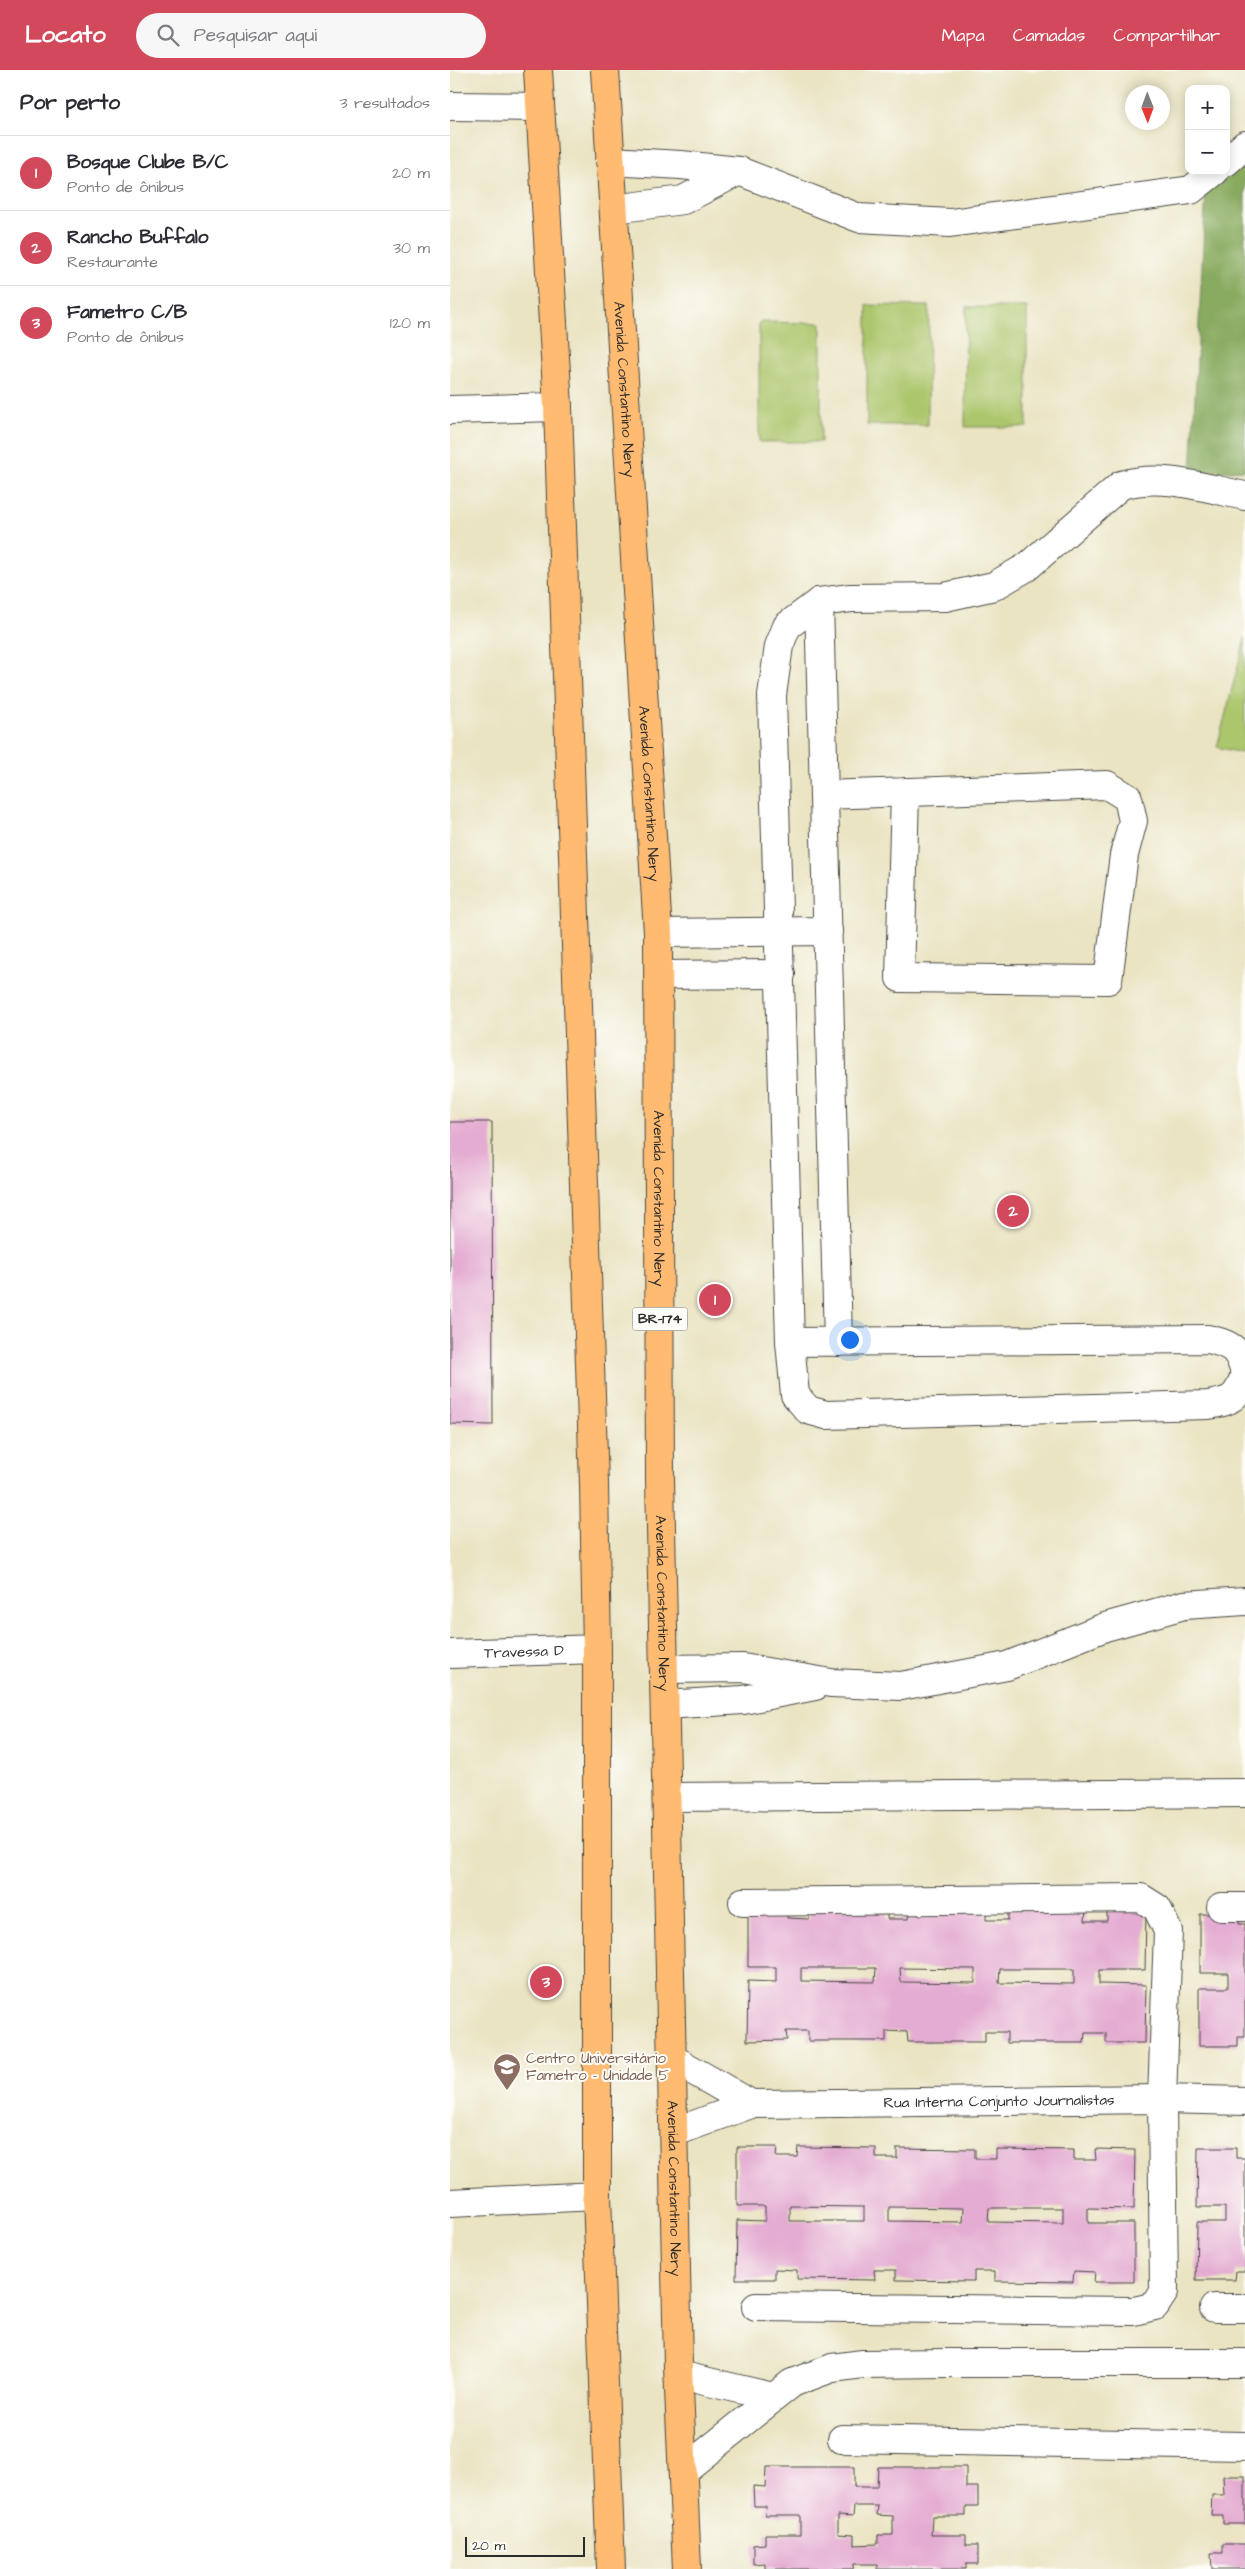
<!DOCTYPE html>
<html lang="pt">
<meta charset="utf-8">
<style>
body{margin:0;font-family:"Architects Daughter",sans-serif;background:#f7f7f7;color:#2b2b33}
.controls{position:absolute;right:15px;top:15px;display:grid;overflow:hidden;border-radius:10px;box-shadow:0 2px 12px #0003}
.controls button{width:45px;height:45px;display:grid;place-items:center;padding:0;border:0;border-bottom:1px solid #e1e1e2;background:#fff;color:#2b2b33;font:25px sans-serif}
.compass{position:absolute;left:675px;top:15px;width:45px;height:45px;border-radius:50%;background:#fff;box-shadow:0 2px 12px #0003;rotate:179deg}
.scale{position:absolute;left:15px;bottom:12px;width:120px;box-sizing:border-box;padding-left:5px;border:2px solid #2b2b2b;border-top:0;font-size:14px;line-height:18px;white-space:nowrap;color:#2b2b2b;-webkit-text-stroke:4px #fdfcf7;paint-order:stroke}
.you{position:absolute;left:399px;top:1269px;width:18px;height:18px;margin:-12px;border:4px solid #fff;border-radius:50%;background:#1a73e8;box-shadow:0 0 0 8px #1a73e833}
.badge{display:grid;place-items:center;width:32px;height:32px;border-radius:50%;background:#d1495b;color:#fff;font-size:16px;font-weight:700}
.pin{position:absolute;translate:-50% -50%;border:2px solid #fff;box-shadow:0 1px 5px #0006}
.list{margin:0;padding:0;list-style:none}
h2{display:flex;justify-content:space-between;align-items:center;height:65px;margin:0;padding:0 20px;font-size:21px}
h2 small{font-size:16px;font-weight:400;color:#7c7c81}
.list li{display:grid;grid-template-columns:32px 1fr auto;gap:15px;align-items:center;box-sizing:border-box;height:75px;padding:0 20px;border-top:1px solid #e1e1e2}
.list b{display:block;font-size:19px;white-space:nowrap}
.list p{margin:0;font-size:16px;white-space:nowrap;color:#7c7c81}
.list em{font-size:16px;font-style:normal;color:#7c7c81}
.icon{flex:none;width:28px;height:28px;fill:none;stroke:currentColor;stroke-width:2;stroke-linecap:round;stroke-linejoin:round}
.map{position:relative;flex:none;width:795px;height:2499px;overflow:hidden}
header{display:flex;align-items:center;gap:30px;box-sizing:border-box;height:70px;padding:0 25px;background:#d1495b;color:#fff}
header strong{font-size:24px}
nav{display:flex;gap:28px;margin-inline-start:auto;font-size:18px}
.search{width:350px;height:45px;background:#f7f7f7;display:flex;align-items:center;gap:12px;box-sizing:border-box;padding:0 18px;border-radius:28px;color:#7c7c81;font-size:19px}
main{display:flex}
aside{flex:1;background:#fff}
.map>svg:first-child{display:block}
.green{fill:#acc66c;stroke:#6c784c}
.forest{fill:#89ab60;stroke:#5a6b46}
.building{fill:#e4acd2;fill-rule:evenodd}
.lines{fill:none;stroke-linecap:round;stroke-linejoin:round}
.minor-casing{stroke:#484742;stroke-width:30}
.highway-casing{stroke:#484742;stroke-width:30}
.minor{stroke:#fff;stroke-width:28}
.highway{stroke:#ffbb71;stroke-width:28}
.labels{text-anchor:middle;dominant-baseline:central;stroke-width:4;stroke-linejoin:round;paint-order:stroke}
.shield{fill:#fdfcf7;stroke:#6a6a68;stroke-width:1}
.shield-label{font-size:14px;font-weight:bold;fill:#2b2b2b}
.street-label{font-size:15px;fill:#2b2b2b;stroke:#fdfcf7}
.education-label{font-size:15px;fill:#785e54;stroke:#fdfcf7;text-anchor:start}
</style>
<header>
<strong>Locato</strong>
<div class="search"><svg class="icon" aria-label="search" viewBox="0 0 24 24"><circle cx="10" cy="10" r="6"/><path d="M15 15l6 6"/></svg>Pesquisar aqui</div>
<nav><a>Mapa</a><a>Camadas</a><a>Compartilhar</a></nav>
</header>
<main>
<aside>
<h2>Por perto<small>3 resultados</small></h2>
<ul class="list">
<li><span class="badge">1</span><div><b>Bosque Clube B/C</b><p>Ponto de ônibus</p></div><em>20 m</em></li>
<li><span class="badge">2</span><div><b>Rancho Buffalo</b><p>Restaurante</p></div><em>30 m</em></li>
<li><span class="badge">3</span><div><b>Fametro C/B</b><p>Ponto de ônibus</p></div><em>120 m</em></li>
</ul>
</aside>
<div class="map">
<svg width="795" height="2499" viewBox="0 0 795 2499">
<rect width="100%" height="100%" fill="#fdfcf7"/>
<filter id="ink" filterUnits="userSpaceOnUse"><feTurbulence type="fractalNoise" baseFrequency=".02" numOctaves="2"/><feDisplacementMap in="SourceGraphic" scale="10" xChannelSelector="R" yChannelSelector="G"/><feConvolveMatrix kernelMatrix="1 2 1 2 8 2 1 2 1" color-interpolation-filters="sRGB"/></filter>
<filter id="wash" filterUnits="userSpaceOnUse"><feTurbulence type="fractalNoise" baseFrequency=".0096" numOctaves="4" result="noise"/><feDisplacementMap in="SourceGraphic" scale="20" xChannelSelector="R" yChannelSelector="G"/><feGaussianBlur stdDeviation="1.12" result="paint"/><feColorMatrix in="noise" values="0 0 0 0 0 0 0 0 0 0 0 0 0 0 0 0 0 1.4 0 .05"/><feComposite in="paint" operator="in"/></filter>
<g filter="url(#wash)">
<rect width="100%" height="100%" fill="#eae4c3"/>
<!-- green -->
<g class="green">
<path d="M 417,235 L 479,236 L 478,355 L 417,355 Z"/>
<path d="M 516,237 L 577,237 L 577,357 L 515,357 Z"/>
<path d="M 309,252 L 371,253 L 371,372 L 309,372 Z"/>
<path d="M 795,568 L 795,684 L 767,677 Z"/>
</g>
<!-- forest -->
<path class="forest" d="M 776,94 L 795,96 L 795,400 L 741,403 L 757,101 Z"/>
<g id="blocks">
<!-- building -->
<g class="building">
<path d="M 0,1052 L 42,1052 L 43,1355 L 0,1354 Z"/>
<path d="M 298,1838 L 338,1838 L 337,1848 L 359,1849 L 359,1839 L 437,1839 L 437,1849 L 458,1849 L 459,1840 L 536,1840 L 536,1850 L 558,1850 L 558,1840 L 636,1840 L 635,1851 L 657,1851 L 657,1841 L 696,1841 L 695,1900 L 649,1900 L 649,1914 L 696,1915 L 695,1973 L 656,1973 L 656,1963 L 635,1963 L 634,1973 L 557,1973 L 557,1962 L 535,1962 L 535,1972 L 458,1972 L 457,1962 L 436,1961 L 436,1971 L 358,1971 L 358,1961 L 336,1961 L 337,1970 L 297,1971 L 298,1911 L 326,1912 L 326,1897 L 298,1897 ZM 351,1898 L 426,1898 L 425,1912 L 351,1911 ZM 450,1898 L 525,1899 L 525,1913 L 451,1912 ZM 550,1899 L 624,1899 L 624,1914 L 549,1913 Z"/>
<path d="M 750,1844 L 789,1844 L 789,1854 L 795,1854 L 795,1967 L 788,1967 L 788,1976 L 749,1976 L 749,1918 L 778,1918 L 778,1903 L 750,1903 Z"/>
<path d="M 287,2077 L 327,2077 L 326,2087 L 347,2087 L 348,2077 L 426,2078 L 426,2088 L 447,2088 L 447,2078 L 525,2079 L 525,2089 L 546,2089 L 546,2079 L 624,2080 L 624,2090 L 646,2090 L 645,2079 L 685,2080 L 684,2139 L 638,2138 L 638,2153 L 684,2153 L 684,2212 L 644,2212 L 645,2202 L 624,2201 L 623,2212 L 545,2211 L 545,2201 L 524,2201 L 524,2211 L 446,2210 L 446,2200 L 424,2200 L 425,2210 L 347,2209 L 347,2200 L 325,2199 L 325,2209 L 286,2209 L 287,2150 L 315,2151 L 315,2136 L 287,2136 ZM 340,2136 L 414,2137 L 414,2151 L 340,2151 ZM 439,2137 L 514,2138 L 513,2152 L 439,2151 ZM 539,2138 L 613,2138 L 613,2153 L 538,2152 Z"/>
<path d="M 748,2078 L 786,2078 L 786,2088 L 795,2088 L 795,2201 L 786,2201 L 785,2210 L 746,2210 L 747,2152 L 775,2152 L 775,2137 L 747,2137 Z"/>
<path d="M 316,2397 L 404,2397 L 404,2417 L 427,2417 L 428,2397 L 516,2397 L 516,2417 L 528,2417 L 528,2436 L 516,2436 L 516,2446 L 482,2446 L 481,2465 L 516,2465 L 516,2475 L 528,2475 L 528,2494 L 516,2494 L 516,2499 L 427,2499 L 427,2494 L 404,2494 L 403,2499 L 315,2499 L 315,2493 L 303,2494 L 303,2475 L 315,2474 L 315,2464 L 350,2464 L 350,2445 L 315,2445 L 316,2436 L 304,2436 L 303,2416 L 315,2417 ZM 404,2436 L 428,2436 L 427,2445 L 443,2446 L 443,2465 L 428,2465 L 428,2474 L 404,2475 L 404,2465 L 388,2464 L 388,2445 L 403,2446 Z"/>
<path d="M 773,2406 L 795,2406 L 795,2454 L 773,2454 L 773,2445 L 761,2445 L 762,2425 L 774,2425 Z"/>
<path d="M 773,2474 L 795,2474 L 795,2499 L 762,2499 L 761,2483 L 773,2483 Z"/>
</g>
</g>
</g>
<g filter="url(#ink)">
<use href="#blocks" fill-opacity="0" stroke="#484742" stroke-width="1"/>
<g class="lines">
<!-- minor casing -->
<g class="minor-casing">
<g id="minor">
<path d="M 0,36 L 90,37"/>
<path d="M 160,91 L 231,95 L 289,101 L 409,148 L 500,153 L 741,120 L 765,101"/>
<path d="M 776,92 L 795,75"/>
<path d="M 164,139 L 233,130 L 289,101"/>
<path d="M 0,340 L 108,337"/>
<path d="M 795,426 C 754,418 713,403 671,415 L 577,497 L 544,516 L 495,527 L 401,528 L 369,532 L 337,556 L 329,576 L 322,625 L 340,1272 L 345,1325 L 358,1340 L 376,1345 L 758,1335 C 782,1331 786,1329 795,1306"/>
<path d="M 369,532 L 388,1272"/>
<path d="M 374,725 L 657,715 L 678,728 L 683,751 L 674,785 L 658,910 L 450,908 L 455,722"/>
<path d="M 208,863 L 378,861"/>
<path d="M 209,905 L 331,904"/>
<path d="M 340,1272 L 758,1269 C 783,1275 789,1279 795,1304"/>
<path id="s1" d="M 0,1584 L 147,1579"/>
<path d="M 214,1599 L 293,1598 L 381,1613 L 451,1616 L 557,1596 L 655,1557 L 734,1535 L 795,1531"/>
<path d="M 215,1635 L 293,1630 L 365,1616"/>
<path d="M 217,1727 L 795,1723"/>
<path d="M 293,1832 L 691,1828 L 707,1838 L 718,1861 L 712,2029 L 714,2222 L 705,2236 L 684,2241 L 306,2237"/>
<path d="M 771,1837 L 795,1837"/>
<path d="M 223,1989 L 301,2034"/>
<path id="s2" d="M 225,2062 L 301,2034 L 712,2029 L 795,2031"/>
<path d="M 0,2133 L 147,2126"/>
<path d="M 764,2238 L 795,2238"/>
<path d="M 229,2305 L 323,2327"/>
<path d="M 392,2369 L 795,2376"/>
<path d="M 233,2401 L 342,2313 L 382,2298 L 413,2294 L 496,2293 L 795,2293"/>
</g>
</g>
<!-- highway casing -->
<g class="highway-casing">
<g id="highway">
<path d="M 88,0 L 108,337 L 144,1414 L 147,1579 L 147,2126 L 161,2499"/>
<path id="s3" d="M 155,0 L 208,863 L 210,1409 L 228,2297 L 237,2499"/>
</g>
</g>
<!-- minor -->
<use href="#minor" class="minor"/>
<!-- highway -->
<use href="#highway" class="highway"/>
</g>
</g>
<!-- icons -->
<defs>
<g id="university-pin" transform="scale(1.4375)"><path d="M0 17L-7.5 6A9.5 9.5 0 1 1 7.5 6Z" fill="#8d6e63" stroke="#fdfcf7"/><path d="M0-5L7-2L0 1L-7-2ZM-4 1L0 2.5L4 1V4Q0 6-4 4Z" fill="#fff"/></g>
</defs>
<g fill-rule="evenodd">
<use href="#university-pin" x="57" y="1997"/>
</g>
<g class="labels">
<!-- shield labels -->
<rect class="shield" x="182.5" y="1237.5" width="55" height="23" rx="4"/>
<g class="shield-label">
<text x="210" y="1249">BR-174</text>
</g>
<!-- street labels -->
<g class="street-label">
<text stroke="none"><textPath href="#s3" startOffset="320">Avenida Constantino Nery</textPath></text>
<text stroke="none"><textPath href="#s3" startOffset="725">Avenida Constantino Nery</textPath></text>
<text stroke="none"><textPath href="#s3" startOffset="1130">Avenida Constantino Nery</textPath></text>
<text stroke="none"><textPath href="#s3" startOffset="1535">Avenida Constantino Nery</textPath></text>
<text stroke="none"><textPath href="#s1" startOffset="74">Travessa D</textPath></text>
<text stroke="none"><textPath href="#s2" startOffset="329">Rua Interna Conjunto Journalistas</textPath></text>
<text stroke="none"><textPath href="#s3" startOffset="2120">Avenida Constantino Nery</textPath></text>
</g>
<!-- education labels -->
<g class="education-label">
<text x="76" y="1988">Centro Universitário<tspan x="76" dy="17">Fametro - Unidade 5</tspan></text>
</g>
</g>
</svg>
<div class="controls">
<button>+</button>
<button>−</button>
</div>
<svg class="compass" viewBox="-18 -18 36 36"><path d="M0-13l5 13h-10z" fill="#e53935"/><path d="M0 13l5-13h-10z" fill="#7c7c81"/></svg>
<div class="scale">20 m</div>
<div class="you"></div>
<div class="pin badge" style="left:265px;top:1230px">1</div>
<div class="pin badge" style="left:563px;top:1141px">2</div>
<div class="pin badge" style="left:96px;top:1912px">3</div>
</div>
</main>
